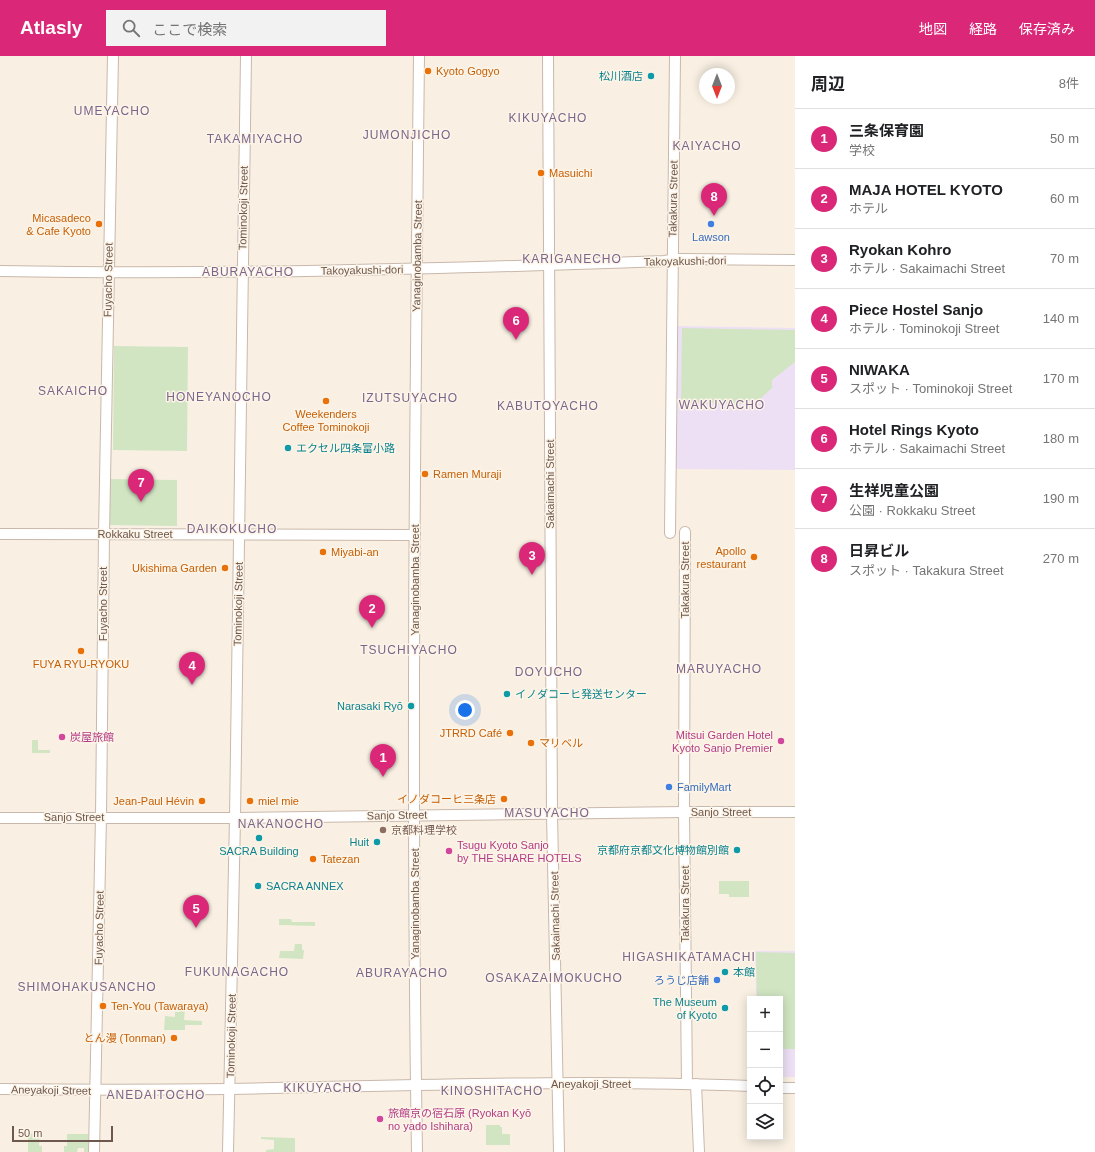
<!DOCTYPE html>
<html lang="ja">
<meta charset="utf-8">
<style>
body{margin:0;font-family:Arial,"Noto Sans JP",sans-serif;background:#f2f2f2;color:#202124}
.controls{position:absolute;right:12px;bottom:12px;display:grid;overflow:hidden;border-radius:0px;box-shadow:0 2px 10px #0003}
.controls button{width:36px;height:36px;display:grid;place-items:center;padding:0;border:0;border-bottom:1px solid #e0e0e0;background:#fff;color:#202124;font:20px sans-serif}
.compass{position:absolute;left:699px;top:12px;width:36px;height:36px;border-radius:50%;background:#fff;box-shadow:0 2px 10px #0003;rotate:180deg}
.scale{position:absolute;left:12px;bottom:10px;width:101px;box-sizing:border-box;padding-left:4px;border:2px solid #6e574c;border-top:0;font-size:11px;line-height:14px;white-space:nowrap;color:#6e574c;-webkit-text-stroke:3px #fdf4e8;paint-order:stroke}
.you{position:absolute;left:465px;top:654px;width:14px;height:14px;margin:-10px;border:3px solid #fff;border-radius:50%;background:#1a73e8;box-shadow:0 0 0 6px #1a73e833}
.badge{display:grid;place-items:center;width:26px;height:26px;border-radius:50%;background:#db2777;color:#fff;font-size:13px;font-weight:700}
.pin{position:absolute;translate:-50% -33px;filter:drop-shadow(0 1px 2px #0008)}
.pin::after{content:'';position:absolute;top:21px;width:14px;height:12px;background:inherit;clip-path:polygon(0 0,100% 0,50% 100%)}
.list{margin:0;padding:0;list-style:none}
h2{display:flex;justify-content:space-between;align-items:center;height:52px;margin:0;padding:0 16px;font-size:17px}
h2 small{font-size:13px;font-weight:400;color:#757577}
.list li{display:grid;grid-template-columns:26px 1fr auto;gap:12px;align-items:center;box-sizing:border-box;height:60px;padding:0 16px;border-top:1px solid #e0e0e0}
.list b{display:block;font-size:15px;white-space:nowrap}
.list p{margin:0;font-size:13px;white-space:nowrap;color:#757577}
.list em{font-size:13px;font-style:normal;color:#757577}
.icon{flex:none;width:22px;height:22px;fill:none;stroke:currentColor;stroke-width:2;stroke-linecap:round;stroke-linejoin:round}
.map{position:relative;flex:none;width:795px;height:1096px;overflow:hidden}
header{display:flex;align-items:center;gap:24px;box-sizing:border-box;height:56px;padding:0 20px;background:#db2777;color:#fff}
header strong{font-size:19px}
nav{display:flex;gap:22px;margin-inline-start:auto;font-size:14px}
.search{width:280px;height:36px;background:#f2f2f2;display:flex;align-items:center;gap:10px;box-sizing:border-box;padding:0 14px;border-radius:0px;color:#757577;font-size:15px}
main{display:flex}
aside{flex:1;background:#fff}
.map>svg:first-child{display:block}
.education{fill:#ede0f5}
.green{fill:#d1e5c3}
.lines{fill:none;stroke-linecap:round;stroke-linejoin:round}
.minor-casing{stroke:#c9b8ab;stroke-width:12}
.minor{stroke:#fff;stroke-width:10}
.food-dot{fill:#e8710a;stroke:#fdf4e8;stroke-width:1.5}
.culture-dot{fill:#0f9aa8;stroke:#fdf4e8;stroke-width:1.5}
.shop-dot{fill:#3f7fe0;stroke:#fdf4e8;stroke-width:1.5}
.hotel-dot{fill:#d1479c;stroke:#fdf4e8;stroke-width:1.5}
.education-dot{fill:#8d6e63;stroke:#fdf4e8;stroke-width:1.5}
.labels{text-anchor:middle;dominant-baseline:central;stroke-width:3;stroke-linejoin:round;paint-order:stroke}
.food-label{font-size:11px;fill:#c56008;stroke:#fdf4e8;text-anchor:start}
.culture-label{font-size:11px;fill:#0d838f;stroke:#fdf4e8;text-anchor:end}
.street-label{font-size:11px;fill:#6e574c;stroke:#fdf4e8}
.shop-label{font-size:11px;fill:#366cbe;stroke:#fdf4e8}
.hotel-label{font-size:11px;fill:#b23c85;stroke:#fdf4e8;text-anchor:start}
.education-label{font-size:11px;fill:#785e54;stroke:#fdf4e8;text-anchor:start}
.neighbourhood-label{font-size:12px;letter-spacing:1px;fill:#7c648b;stroke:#fdf4e8}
</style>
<header>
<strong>Atlasly</strong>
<div class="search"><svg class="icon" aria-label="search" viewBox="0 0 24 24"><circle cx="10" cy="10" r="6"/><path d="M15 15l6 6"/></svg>ここで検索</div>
<nav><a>地図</a><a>経路</a><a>保存済み</a></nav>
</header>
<main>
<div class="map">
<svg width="795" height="1096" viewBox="0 0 795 1096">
<rect width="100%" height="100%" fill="#f9f0e3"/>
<!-- education -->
<g class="education">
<path d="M 678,270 L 795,272 L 795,414 L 675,413 Z"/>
<path d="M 755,895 L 795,895 L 795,1021 L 780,1021 L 780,943 L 756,943 Z"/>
</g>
<!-- green -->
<g class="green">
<path d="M 682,272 L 795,274 L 795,306 L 772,324 L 772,332 L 760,343 L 745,345 L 743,348 L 681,347 Z"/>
<path d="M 114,290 L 188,291 L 187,395 L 113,394 Z"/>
<path d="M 106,423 L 177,424 L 177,470 L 105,469 Z"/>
<path d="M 32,684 L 38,684 L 38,694 L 50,694 L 50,697 L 32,697 Z"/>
<path d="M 719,825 L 749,825 L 749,841 L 729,841 L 729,838 L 719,838 Z"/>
<path d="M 279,863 L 291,863 L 292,866 L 315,866 L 315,870 L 279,869 Z"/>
<path d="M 295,888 L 302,888 L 302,894 L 304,894 L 303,903 L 279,902 L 280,895 L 294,895 Z"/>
<path d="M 756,896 L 795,897 L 795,993 L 780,993 L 780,943 L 757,943 Z"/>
<path d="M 180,953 L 185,953 L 184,964 L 202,965 L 202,969 L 185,969 L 185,974 L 164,974 L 165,960 L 175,961 L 175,956 L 179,956 Z"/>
<path d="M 486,1069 L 500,1069 L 500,1071 L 502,1071 L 502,1078 L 510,1078 L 510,1089 L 486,1089 Z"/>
<path d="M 28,1077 L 40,1078 L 39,1090 L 42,1090 L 42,1096 L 28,1096 Z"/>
<path d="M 67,1078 L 88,1078 L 88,1096 L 84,1096 L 84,1092 L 78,1092 L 77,1096 L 64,1096 L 64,1090 L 67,1090 Z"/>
<path d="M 261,1081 L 295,1082 L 295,1096 L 266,1096 L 266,1094 L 274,1093 L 274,1084 L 261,1083 Z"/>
</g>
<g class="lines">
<!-- minor casing -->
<g class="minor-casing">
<g id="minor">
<path d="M 548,0 L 552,758 L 559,1096"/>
<path d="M 0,215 C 221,219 443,213 664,205 L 679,203 L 795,204"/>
<path d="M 685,476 L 684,756 L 687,1028"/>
<path d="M 670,477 L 675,0"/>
<path d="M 0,478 L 415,479"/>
<path d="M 0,762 L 235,762 L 684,756 L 795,756"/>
<path d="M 696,1028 L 699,1096"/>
<path d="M 780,1032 L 795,1032"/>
<path d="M 0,1033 C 77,1034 153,1034 230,1033 C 403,1030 577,1023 750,1030"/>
<path d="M 94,1096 L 101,761 L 104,478 L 113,0"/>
<path d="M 228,1096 L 235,762 L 246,0"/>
<path d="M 417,1096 C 411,731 415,365 419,0"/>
</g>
</g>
<!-- minor -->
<use href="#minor" class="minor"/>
</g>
<!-- markers -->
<g class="food-dot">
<circle cx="428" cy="15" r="4"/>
<circle cx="541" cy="117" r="4"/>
<circle cx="99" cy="168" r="4"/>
<circle cx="326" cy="345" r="4"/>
<circle cx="425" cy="418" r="4"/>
<circle cx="323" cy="496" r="4"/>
<circle cx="754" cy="501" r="4"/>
<circle cx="225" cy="512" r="4"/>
<circle cx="81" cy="595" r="4"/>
<circle cx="510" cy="677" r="4"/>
<circle cx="531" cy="687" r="4"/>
<circle cx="504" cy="743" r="4"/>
<circle cx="202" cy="745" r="4"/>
<circle cx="250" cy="745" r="4"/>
<circle cx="313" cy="803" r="4"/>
<circle cx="103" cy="950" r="4"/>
<circle cx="174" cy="982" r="4"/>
</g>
<g class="culture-dot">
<circle cx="651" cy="20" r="4"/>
<circle cx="288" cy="392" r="4"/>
<circle cx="507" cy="638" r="4"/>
<circle cx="411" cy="650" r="4"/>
<circle cx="259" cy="782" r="4"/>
<circle cx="377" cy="786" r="4"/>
<circle cx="737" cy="794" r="4"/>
<circle cx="258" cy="830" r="4"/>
<circle cx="725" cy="916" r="4"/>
<circle cx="725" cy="952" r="4"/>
</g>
<g class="shop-dot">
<circle cx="711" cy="168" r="4"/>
<circle cx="669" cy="731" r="4"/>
<circle cx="717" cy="924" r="4"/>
</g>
<g class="hotel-dot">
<circle cx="62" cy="681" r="4"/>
<circle cx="781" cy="685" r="4"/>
<circle cx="449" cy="795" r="4"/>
<circle cx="380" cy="1063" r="4"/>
</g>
<circle class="education-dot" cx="383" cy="774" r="4"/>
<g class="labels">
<!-- food labels -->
<g class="food-label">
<text x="436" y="15">Kyoto Gogyo</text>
<text x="549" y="117">Masuichi</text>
<text x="91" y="162" text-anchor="end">Micasadeco<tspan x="91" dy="13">&amp; Cafe Kyoto</tspan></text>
<text x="326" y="358" text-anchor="middle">Weekenders<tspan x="326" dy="13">Coffee Tominokoji</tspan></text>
<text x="433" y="418">Ramen Muraji</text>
<text x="746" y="495" text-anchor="end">Apollo<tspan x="746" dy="13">restaurant</tspan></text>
<text x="331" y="496">Miyabi-an</text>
<text x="217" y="512" text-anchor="end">Ukishima Garden</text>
<text x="81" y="608" text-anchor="middle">FUYA RYU-RYOKU</text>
<text x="502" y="677" text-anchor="end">JTRRD Café</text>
<text x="539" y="687">マリベル</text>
<text x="496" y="743" text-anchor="end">イノダコーヒ三条店</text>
<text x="194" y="745" text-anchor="end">Jean-Paul Hévin</text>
<text x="258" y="745">miel mie</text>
<text x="321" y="803">Tatezan</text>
<text x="111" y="950">Ten-You (Tawaraya)</text>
<text x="166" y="982" text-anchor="end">とん漫 (Tonman)</text>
</g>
<!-- culture labels -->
<g class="culture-label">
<text x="643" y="20">松川酒店</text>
<text x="296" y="392" text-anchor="start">エクセル四条富小路</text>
<text x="515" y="638" text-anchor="start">イノダコーヒ発送センター</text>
<text x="403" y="650">Narasaki Ryō</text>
<text x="369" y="786">Huit</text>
<text x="729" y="794">京都府京都文化博物館別館</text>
<text x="259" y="795" text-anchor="middle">SACRA Building</text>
<text x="266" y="830" text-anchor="start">SACRA ANNEX</text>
<text x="733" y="916" text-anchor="start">本館</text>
<text x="717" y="946">The Museum<tspan x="717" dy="13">of Kyoto</tspan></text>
</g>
<!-- street labels -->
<g class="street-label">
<text transform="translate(673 143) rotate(-89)">Takakura Street</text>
<text transform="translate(243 152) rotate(-89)">Tominokoji Street</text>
<text transform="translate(417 200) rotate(-89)">Yanaginobamba Street</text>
<text transform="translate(685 205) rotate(-1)">Takoyakushi-dori</text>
<text transform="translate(362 214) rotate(-1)">Takoyakushi-dori</text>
<text transform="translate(108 224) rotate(-89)">Fuyacho Street</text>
<text transform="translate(550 428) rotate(-90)">Sakaimachi Street</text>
<text x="135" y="478">Rokkaku Street</text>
<text transform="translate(415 524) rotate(-90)">Yanaginobamba Street</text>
<text transform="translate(685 524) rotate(-90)">Takakura Street</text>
<text transform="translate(103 548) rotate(-90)">Fuyacho Street</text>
<text transform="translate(238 548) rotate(-89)">Tominokoji Street</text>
<text x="721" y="756">Sanjo Street</text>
<text transform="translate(397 759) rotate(-1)">Sanjo Street</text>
<text x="74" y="761">Sanjo Street</text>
<text transform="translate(415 848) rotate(-90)">Yanaginobamba Street</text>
<text transform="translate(685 848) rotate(-90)">Takakura Street</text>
<text transform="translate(555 860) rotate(-91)">Sakaimachi Street</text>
<text transform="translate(99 872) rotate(-89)">Fuyacho Street</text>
<text transform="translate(231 980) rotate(-89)">Tominokoji Street</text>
<text x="591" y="1028">Aneyakoji Street</text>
<text transform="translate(51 1034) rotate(1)">Aneyakoji Street</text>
</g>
<!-- shop labels -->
<g class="shop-label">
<text x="711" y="181">Lawson</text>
<text x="677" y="731" text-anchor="start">FamilyMart</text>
<text x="709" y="924" text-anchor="end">ろうじ店舗</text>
</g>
<!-- hotel labels -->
<g class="hotel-label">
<text x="773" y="679" text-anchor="end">Mitsui Garden Hotel<tspan x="773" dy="13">Kyoto Sanjo Premier</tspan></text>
<text x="70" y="681">炭屋旅館</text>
<text x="457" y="789">Tsugu Kyoto Sanjo<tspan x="457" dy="13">by THE SHARE HOTELS</tspan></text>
<text x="388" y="1057">旅館京の宿石原 (Ryokan Kyō<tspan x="388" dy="13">no yado Ishihara)</tspan></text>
</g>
<!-- education labels -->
<g class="education-label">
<text x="391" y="774">京都料理学校</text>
</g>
<!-- neighbourhood labels -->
<g class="neighbourhood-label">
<text x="112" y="55">UMEYACHO</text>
<text x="548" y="62">KIKUYACHO</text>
<text x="407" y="79">JUMONJICHO</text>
<text x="255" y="83">TAKAMIYACHO</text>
<text x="707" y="90">KAIYACHO</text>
<text x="572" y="203">KARIGANECHO</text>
<text x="248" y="216">ABURAYACHO</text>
<text x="73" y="335">SAKAICHO</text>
<text x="219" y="341">HONEYANOCHO</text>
<text x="410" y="342">IZUTSUYACHO</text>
<text x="722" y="349">WAKUYACHO</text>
<text x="548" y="350">KABUTOYACHO</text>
<text x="232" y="473">DAIKOKUCHO</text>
<text x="409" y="594">TSUCHIYACHO</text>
<text x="719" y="613">MARUYACHO</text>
<text x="549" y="616">DOYUCHO</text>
<text x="547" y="757">MASUYACHO</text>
<text x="281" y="768">NAKANOCHO</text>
<text x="689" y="901">HIGASHIKATAMACHI</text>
<text x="237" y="916">FUKUNAGACHO</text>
<text x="402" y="917">ABURAYACHO</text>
<text x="554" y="922">OSAKAZAIMOKUCHO</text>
<text x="87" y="931">SHIMOHAKUSANCHO</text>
<text x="323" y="1032">KIKUYACHO</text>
<text x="492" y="1035">KINOSHITACHO</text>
<text x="156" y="1039">ANEDAITOCHO</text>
</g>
</g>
</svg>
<div class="controls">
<button>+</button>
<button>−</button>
<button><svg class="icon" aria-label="locate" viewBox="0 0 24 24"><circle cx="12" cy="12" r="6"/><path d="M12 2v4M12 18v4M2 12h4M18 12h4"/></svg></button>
<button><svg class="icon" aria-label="layers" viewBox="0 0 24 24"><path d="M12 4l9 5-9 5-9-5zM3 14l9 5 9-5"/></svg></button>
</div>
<svg class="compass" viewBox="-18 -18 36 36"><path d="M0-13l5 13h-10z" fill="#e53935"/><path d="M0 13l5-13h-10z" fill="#757577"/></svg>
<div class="scale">50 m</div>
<div class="you"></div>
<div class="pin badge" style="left:383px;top:721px">1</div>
<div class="pin badge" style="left:372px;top:572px">2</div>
<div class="pin badge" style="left:532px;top:519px">3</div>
<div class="pin badge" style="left:192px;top:629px">4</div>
<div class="pin badge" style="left:196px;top:872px">5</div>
<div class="pin badge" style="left:516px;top:284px">6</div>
<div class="pin badge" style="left:141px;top:446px">7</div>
<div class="pin badge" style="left:714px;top:160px">8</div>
</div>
<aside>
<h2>周辺<small>8件</small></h2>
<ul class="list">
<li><span class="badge">1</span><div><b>三条保育園</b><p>学校</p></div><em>50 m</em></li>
<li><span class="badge">2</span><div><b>MAJA HOTEL KYOTO</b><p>ホテル</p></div><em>60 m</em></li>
<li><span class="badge">3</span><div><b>Ryokan Kohro</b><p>ホテル · Sakaimachi Street</p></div><em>70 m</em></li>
<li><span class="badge">4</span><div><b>Piece Hostel Sanjo</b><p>ホテル · Tominokoji Street</p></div><em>140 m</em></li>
<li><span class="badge">5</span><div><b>NIWAKA</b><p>スポット · Tominokoji Street</p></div><em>170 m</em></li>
<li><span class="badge">6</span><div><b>Hotel Rings Kyoto</b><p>ホテル · Sakaimachi Street</p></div><em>180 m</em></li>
<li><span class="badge">7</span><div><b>生祥児童公園</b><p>公園 · Rokkaku Street</p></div><em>190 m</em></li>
<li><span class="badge">8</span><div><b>日昇ビル</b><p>スポット · Takakura Street</p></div><em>270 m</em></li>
</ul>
</aside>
</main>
